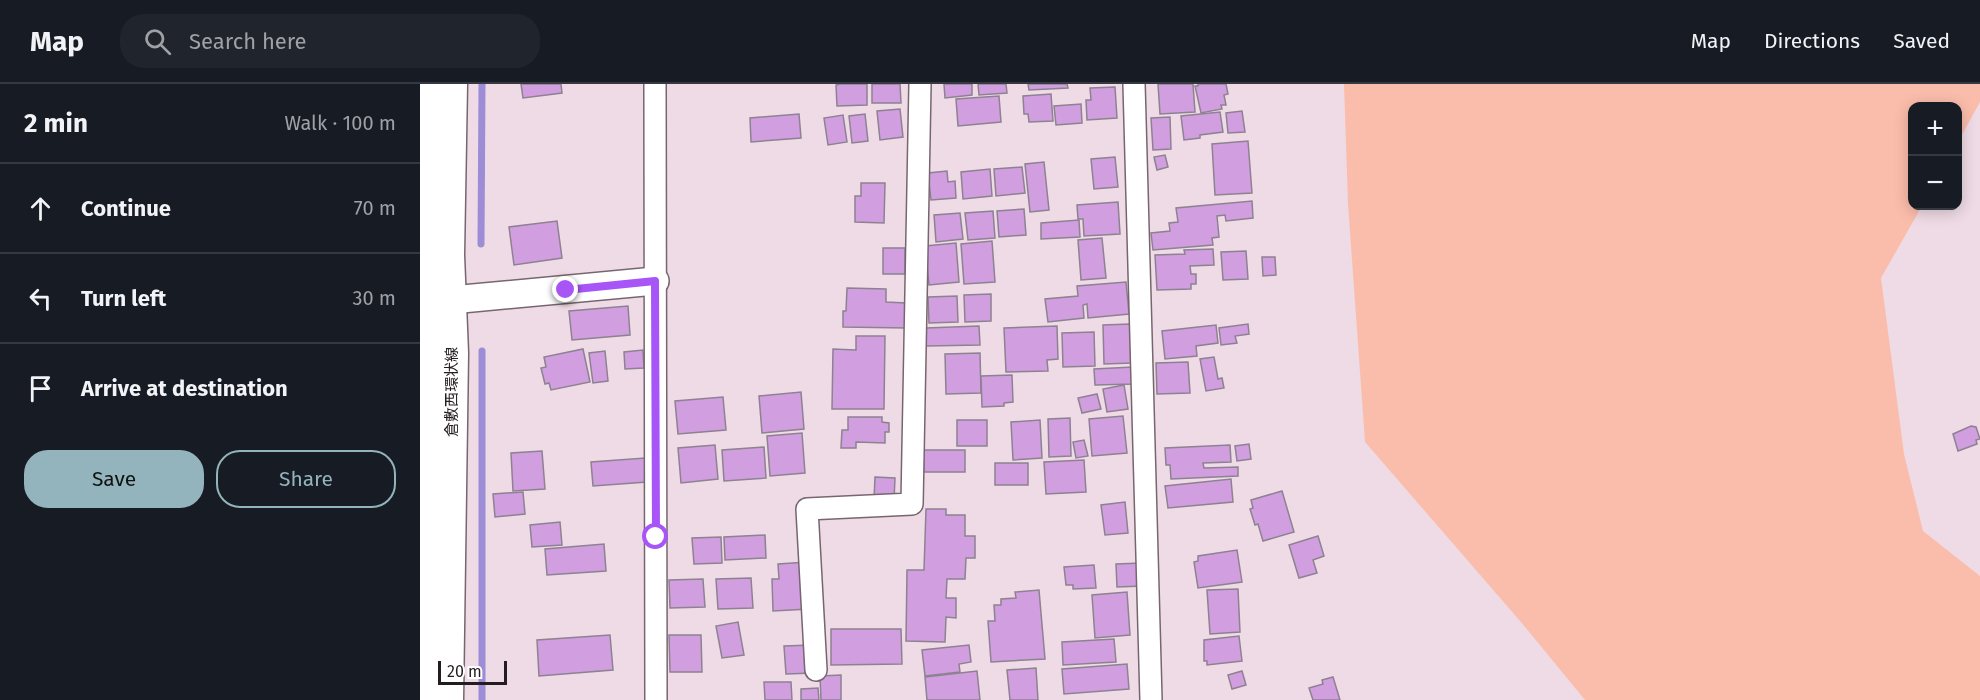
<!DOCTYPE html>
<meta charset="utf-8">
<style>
body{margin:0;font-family:"Fira Sans","Noto Sans JP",sans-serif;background:#20242c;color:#f1f3f6}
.controls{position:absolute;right:18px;top:18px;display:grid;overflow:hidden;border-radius:12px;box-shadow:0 3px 15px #0003}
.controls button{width:54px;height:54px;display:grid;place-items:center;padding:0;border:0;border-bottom:2px solid #363941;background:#171b24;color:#f1f3f6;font:30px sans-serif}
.scale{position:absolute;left:18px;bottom:15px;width:69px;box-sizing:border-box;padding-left:6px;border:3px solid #231c20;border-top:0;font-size:16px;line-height:21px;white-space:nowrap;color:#231c20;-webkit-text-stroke:4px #fff;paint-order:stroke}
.stop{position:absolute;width:18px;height:18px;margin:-14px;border:4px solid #a855f7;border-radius:50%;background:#fff}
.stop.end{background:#a855f7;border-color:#fff;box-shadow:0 2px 6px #0008}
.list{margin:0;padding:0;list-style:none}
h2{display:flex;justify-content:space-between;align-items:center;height:78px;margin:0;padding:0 24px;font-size:26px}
h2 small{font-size:20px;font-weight:400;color:#9ea1a6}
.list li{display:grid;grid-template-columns:39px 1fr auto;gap:18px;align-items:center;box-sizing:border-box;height:90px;padding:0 24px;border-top:2px solid #363941}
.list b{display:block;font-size:22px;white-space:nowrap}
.list em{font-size:20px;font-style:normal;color:#9ea1a6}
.actions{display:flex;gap:12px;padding:18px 24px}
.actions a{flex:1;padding:14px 0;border:2px solid #93b4bc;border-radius:24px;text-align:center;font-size:21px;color:#93b4bc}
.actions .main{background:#93b4bc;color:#111}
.icon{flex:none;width:33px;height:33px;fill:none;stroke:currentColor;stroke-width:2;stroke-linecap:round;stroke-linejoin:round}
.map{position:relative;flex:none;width:1560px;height:616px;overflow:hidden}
header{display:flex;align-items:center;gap:36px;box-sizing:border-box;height:84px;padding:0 30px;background:#171b24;border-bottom:2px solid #363941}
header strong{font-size:28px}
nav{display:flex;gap:33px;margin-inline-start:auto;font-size:21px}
.search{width:420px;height:54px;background:#20242c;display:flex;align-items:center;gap:15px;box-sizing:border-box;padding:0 21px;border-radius:24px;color:#9ea1a6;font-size:22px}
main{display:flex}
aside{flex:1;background:#171b24}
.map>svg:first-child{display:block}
.green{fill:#fbbdab}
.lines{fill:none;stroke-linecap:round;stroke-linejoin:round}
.stream{stroke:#9c8dd6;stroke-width:7}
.building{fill:#d19ee0;stroke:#8d8291;stroke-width:1.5}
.minor-casing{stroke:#77666f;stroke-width:24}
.tertiary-casing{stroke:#77666f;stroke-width:30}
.secondary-casing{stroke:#77666f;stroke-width:33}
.minor{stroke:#fff;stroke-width:21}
.tertiary{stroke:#fff;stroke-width:27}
.secondary{stroke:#fff;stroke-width:30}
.route{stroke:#a855f7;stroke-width:8}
.labels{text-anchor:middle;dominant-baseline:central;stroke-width:6;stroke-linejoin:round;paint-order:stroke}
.street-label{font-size:15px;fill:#231c20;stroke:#fff}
</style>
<header>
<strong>Map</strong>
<div class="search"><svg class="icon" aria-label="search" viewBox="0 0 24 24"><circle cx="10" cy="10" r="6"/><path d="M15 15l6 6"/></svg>Search here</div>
<nav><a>Map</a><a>Directions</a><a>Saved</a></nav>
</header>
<main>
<aside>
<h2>2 min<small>Walk · 100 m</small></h2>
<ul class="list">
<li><svg class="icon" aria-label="ahead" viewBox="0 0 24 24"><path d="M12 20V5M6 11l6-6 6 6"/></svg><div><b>Continue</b></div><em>70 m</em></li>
<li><svg class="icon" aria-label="left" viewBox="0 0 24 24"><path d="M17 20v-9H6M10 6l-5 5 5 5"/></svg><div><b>Turn left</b></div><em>30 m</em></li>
<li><svg class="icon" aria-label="arrive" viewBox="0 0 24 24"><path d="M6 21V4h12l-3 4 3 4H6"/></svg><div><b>Arrive at destination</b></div></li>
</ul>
<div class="actions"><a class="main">Save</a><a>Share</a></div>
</aside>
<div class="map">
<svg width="1560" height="616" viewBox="0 0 1560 616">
<rect width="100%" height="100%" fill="#efdbe5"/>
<!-- green -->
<path class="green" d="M 924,0 L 1560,0 L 1560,18 L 1538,58 L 1538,22 L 1492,22 L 1492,122 L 1502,122 L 1461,194 L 1484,370 L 1503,447 L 1560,492 L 1560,616 L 1165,616 L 1100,537 L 945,358 L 928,120 Z"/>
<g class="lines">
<!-- stream -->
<g class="stream">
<path d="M 61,160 L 62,0"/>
<path d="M 62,267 L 62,616"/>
</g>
</g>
<!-- building -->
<g class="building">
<path d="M 101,0 L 141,0 L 142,9 L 103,14 Z"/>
<path d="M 420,0 L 447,0 L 447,21 L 417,22 L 416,1 Z"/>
<path d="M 452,0 L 480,0 L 481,19 L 452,19 Z"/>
<path d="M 524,0 L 552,0 L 552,11 L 525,14 Z"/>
<path d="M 558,0 L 586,0 L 587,9 L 559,11 Z"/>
<path d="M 608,0 L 647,0 L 648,4 L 609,6 Z"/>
<path d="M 738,0 L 773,0 L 775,28 L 740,30 Z"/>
<path d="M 778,0 L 806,0 L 808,10 L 804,11 L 806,21 L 801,21 L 802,25 L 781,29 L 775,2 L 778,2 Z"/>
<path d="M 695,3 L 697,34 L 667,36 L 666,16 L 671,16 L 670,4 Z"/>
<path d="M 631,10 L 633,37 L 609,38 L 608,30 L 604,30 L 603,12 Z"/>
<path d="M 579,12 L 581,38 L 538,42 L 536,15 Z"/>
<path d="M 661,20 L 662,39 L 636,41 L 634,22 Z"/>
<path d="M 480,25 L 483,53 L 460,56 L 457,27 Z"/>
<path d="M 822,27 L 825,48 L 808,49 L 806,29 Z"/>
<path d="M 800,28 L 803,48 L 780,51 L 780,54 L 764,56 L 761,32 Z"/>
<path d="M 379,30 L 381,54 L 331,58 L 330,34 Z"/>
<path d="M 445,30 L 448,57 L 432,59 L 429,32 Z"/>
<path d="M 423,31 L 427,58 L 408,61 L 404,34 Z"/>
<path d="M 750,33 L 751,65 L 733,66 L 731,34 Z"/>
<path d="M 828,57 L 832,109 L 795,111 L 792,60 Z"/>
<path d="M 745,71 L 748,83 L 737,86 L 734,73 Z"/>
<path d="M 695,73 L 698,103 L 674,105 L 671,75 Z"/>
<path d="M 624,78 L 629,126 L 610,128 L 605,80 Z"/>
<path d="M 602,83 L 605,109 L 576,112 L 574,85 Z"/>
<path d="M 570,85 L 572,112 L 543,115 L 541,88 Z"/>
<path d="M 527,87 L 528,98 L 535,97 L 536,114 L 511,116 L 508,89 Z"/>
<path d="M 441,99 L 465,99 L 464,139 L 435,138 L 435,112 L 441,112 Z"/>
<path d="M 832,117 L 833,134 L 806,137 L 805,131 L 797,132 L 799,153 L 792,154 L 793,161 L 733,166 L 731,149 L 750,147 L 749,139 L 758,138 L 756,124 Z"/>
<path d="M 698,118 L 700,150 L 664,152 L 663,135 L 658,135 L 657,121 Z"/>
<path d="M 604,125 L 606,151 L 579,153 L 577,127 Z"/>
<path d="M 573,127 L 575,154 L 548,156 L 545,129 Z"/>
<path d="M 540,129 L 543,155 L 516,158 L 514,131 Z"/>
<path d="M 659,136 L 660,153 L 621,155 L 621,139 Z"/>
<path d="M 137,137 L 142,174 L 94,181 L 89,143 Z"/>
<path d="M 682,154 L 686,194 L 661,196 L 658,156 Z"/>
<path d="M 572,157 L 575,198 L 544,200 L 541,160 Z"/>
<path d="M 536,159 L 539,198 L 509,201 L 505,162 Z"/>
<rect x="463" y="164" width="22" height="26"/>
<path d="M 793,165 L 794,181 L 770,182 L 771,190 L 776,190 L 776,200 L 771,200 L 771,205 L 737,206 L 735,171 L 765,170 L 764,166 Z"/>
<path d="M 826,167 L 828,195 L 803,196 L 801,168 Z"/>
<path d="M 842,173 L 855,173 L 856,191 L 843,192 Z"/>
<path d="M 706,198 L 709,230 L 668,234 L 667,220 L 663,221 L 664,234 L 628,238 L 625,215 L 658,212 L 657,202 Z"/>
<path d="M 427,204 L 466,205 L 466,218 L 486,219 L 486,244 L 423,243 L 423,227 L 426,227 Z"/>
<path d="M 571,210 L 571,237 L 545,238 L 544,211 Z"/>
<path d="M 537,212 L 538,238 L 509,239 L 508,213 Z"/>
<path d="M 208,222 L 210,251 L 152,256 L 149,227 Z"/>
<path d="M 710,240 L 712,279 L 684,280 L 683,241 Z"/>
<path d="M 828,240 L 829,250 L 815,252 L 817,259 L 801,261 L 799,244 Z"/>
<path d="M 796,241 L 798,259 L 776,262 L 777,272 L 745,275 L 742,247 Z"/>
<path d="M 559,242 L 560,261 L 506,262 L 506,244 Z"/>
<path d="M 637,242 L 638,275 L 627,276 L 628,287 L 586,288 L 584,244 Z"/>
<path d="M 674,248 L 675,282 L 643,283 L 642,249 Z"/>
<path d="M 436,252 L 465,252 L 464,325 L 412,325 L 413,265 L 436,266 Z"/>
<path d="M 163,265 L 170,298 L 131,306 L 129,299 L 125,300 L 121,284 L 126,283 L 124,273 Z"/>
<path d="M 223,266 L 224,284 L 205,285 L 204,268 Z"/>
<path d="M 185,267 L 188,297 L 173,299 L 169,269 Z"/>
<path d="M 560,269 L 561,309 L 526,310 L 525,270 Z"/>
<path d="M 794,273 L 798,295 L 802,294 L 804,304 L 786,307 L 780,275 Z"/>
<path d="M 768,278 L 770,309 L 737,310 L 736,279 Z"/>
<path d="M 713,283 L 714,300 L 675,301 L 674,285 Z"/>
<path d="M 592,291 L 593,318 L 584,319 L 584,322 L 562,323 L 561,292 Z"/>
<path d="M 704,301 L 708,325 L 687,328 L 683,305 Z"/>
<path d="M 381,308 L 384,345 L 342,349 L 339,312 Z"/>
<path d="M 677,310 L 681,325 L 662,329 L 658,314 Z"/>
<path d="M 303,313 L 306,346 L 258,350 L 255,317 Z"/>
<path d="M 703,332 L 707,369 L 672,372 L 669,335 Z"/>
<path d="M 428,333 L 462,333 L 462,338 L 469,339 L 469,348 L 465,348 L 465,359 L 436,358 L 436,364 L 421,364 L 422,346 L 428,346 Z"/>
<path d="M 650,334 L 651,372 L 629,373 L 628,335 Z"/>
<rect x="537" y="336" width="30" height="26"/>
<path d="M 620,336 L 622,374 L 593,376 L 591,338 Z"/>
<path d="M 1551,342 L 1556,343 L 1560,355 L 1556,356 L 1557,360 L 1538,367 L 1533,350 Z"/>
<path d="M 382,349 L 385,389 L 350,392 L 347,352 Z"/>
<path d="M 664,356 L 668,372 L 656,374 L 653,358 Z"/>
<path d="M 829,360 L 831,375 L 817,377 L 815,362 Z"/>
<path d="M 295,361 L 298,395 L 261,399 L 258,364 Z"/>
<path d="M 810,361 L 811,378 L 783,379 L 784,384 L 818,383 L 818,392 L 751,395 L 750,381 L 746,381 L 745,364 Z"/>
<path d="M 344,363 L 346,394 L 304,397 L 302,366 Z"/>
<path d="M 503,366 L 545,366 L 545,388 L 504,388 Z"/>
<path d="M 122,367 L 125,405 L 93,407 L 91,369 Z"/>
<path d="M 225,374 L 227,398 L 173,402 L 171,378 Z"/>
<path d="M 664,376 L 666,408 L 626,410 L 624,378 Z"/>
<rect x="575" y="379" width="33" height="22"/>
<path d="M 455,393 L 475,394 L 474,417 L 454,416 Z"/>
<path d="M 811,395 L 813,418 L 748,424 L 745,402 Z"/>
<path d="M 862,407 L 874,448 L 843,457 L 838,440 L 835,441 L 830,425 L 833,424 L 831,416 Z"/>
<path d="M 103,408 L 105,430 L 75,433 L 73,410 Z"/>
<path d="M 705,418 L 708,449 L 685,451 L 681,421 Z"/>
<path d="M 506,425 L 526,425 L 526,431 L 545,431 L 545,452 L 555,452 L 555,474 L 546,474 L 545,495 L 527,495 L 526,514 L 536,514 L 536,534 L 526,533 L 525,558 L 486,557 L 487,486 L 504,486 Z"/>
<path d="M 140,438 L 142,461 L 112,463 L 110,441 Z"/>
<path d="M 345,451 L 346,474 L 305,476 L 304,453 Z"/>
<path d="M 898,452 L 904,472 L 893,476 L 897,489 L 879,494 L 869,461 Z"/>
<path d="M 301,453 L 302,479 L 274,480 L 272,454 Z"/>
<path d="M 184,460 L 186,487 L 127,491 L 125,465 Z"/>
<path d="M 817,466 L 822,498 L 778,504 L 774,478 L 778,477 L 778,472 Z"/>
<path d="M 387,478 L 389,525 L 353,527 L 352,495 L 359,495 L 358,480 Z"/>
<path d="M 722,479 L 723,502 L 697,503 L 696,480 Z"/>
<path d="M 674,481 L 676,504 L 653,505 L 653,501 L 646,501 L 644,483 Z"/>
<path d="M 331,494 L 333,524 L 298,525 L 296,495 Z"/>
<path d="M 283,495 L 285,523 L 250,524 L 249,496 Z"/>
<path d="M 818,505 L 820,548 L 790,550 L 787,506 Z"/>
<path d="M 619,506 L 625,575 L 571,578 L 568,537 L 575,537 L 574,521 L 581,521 L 581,515 L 596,514 L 595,508 Z"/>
<path d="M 707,508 L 710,551 L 675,554 L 672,511 Z"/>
<path d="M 318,538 L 324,571 L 302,574 L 296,542 Z"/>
<path d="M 411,545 L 481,545 L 482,580 L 411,581 Z"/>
<path d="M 190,551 L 193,586 L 119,592 L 117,556 Z"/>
<path d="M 249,551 L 281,551 L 282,588 L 250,588 Z"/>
<path d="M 819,552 L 822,577 L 787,581 L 787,577 L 784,577 L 784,556 Z"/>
<path d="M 694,555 L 696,578 L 643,581 L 642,558 Z"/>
<path d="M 392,561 L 394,589 L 366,590 L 364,562 Z"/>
<path d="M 549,561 L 551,578 L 539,580 L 540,588 L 505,592 L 502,566 Z"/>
<path d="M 707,580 L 709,605 L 644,610 L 642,585 Z"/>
<path d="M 616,584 L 618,616 L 590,616 L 587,586 Z"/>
<path d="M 557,587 L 560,616 L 507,616 L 505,593 Z"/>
<path d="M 822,587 L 826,601 L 812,605 L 808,591 Z"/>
<path d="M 421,591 L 421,616 L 401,616 L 400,592 Z"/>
<path d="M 913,593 L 920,616 L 893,616 L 889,604 L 903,600 L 902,596 Z"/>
<path d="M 344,598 L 371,598 L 372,616 L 345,616 Z"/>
<path d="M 398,604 L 399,616 L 381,616 L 381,605 Z"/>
</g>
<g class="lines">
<!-- minor casing -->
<g class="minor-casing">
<g id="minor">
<path d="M 235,0 L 236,616"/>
<path d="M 714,0 L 731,616"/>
<path d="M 396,586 L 387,425 L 492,420 L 500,0"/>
</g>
</g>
<!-- tertiary casing -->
<g class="tertiary-casing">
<path id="tertiary" d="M 10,218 L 235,197"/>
</g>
<!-- secondary casing -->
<g class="secondary-casing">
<g id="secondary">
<path d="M 2,616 L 2,426 L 6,269 L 1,173 L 4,0"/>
<path d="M 28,616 L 33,269 L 29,171 L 32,0"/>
</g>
</g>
<!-- minor -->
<use href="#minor" class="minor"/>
<!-- tertiary -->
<use href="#tertiary" class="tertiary"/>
<!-- secondary -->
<use href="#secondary" class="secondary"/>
</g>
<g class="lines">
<!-- route -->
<path class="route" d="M 146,206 L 235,197 L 236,453"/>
</g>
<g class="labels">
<!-- street labels -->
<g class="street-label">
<text transform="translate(32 308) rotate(-90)">倉敷西環状線</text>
</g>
</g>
</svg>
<div class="controls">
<button>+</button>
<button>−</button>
</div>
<div class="scale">20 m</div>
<div class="stop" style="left:236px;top:453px"></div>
<div class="stop end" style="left:146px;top:206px"></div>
</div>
</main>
